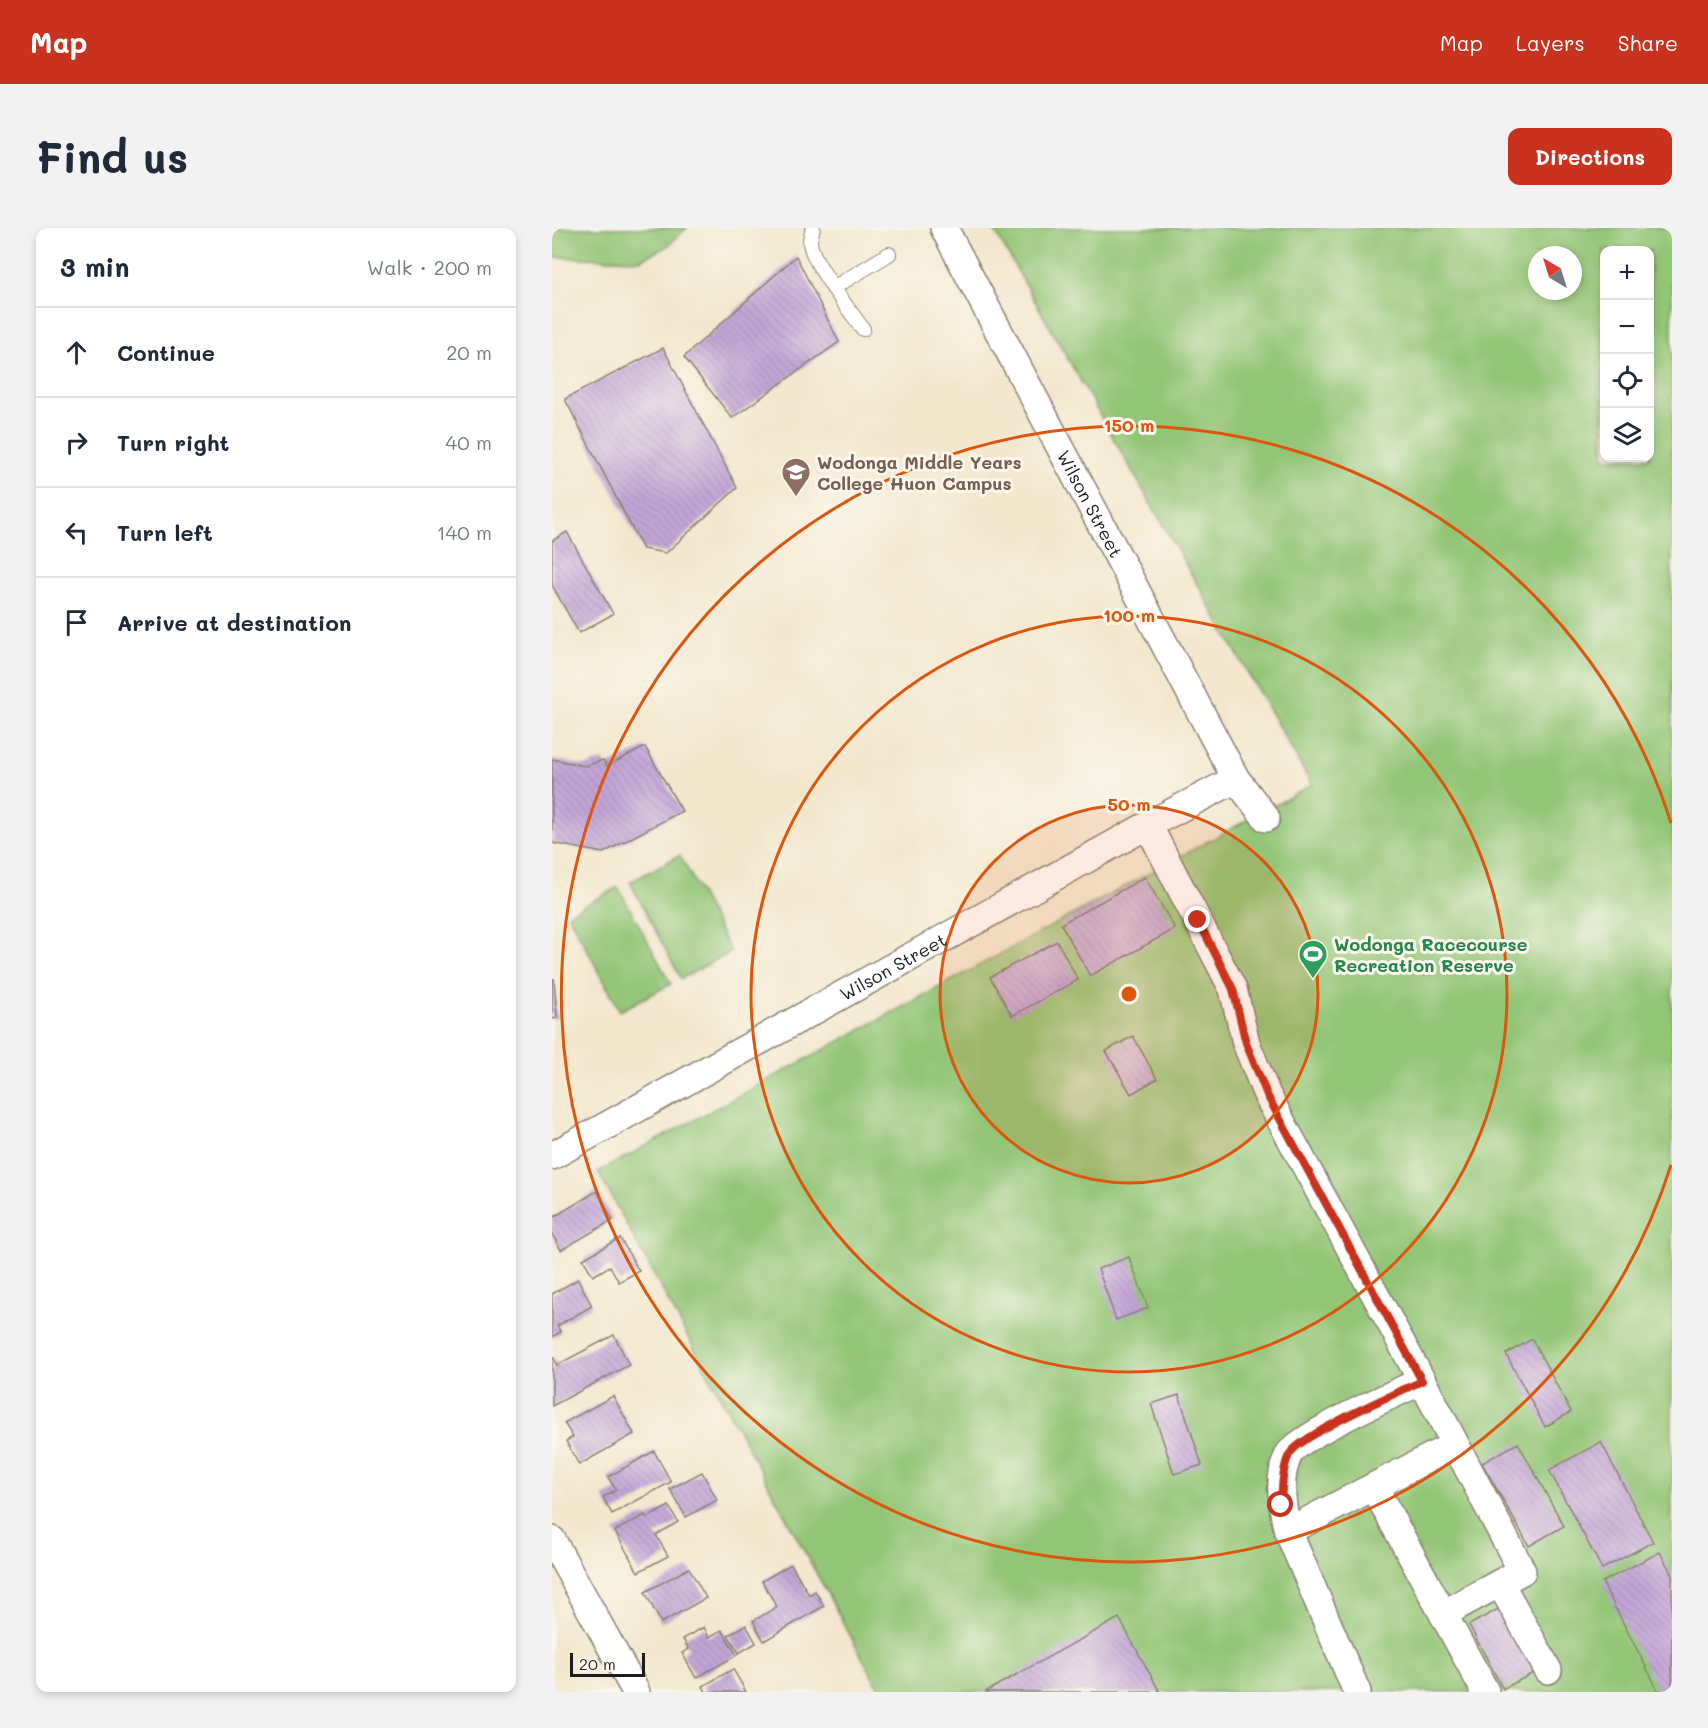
<!DOCTYPE html>
<meta charset="utf-8">
<style>
body{margin:0;font-family:Mali,sans-serif;background:#f2f2f3;color:#1f2937}
.controls{position:absolute;right:18px;top:18px;display:grid;overflow:hidden;border-radius:12px;box-shadow:0 3px 9px #0003}
.controls button{width:54px;height:54px;display:grid;place-items:center;padding:0;border:0;border-bottom:2px solid #e0e1e3;background:#fff;color:#1f2937;font:30px sans-serif}
.compass{position:absolute;left:976px;top:18px;width:54px;height:54px;border-radius:50%;background:#fff;box-shadow:0 3px 9px #0003;rotate:322deg}
.scale{position:absolute;left:18px;bottom:15px;width:75px;box-sizing:border-box;padding-left:6px;border:3px solid #1c1c1c;border-top:0;font-size:16px;line-height:21px;white-space:nowrap;color:#1c1c1c;-webkit-text-stroke:4px #fbf7ec;paint-order:stroke}
.stop{position:absolute;width:18px;height:18px;margin:-14px;border:4px solid #c8321e;border-radius:50%;background:#fff}
.stop.end{background:#c8321e;border-color:#fff;box-shadow:0 2px 6px #0008}
.list{margin:0;padding:0;list-style:none}
h2{display:flex;justify-content:space-between;align-items:center;height:78px;margin:0;padding:0 24px;font-size:26px}
h2 small{font-size:20px;font-weight:400;color:#747a83}
.list li{display:grid;grid-template-columns:39px 1fr auto;gap:18px;align-items:center;box-sizing:border-box;height:90px;padding:0 24px;border-top:2px solid #e0e1e3}
.list b{display:block;font-size:22px;white-space:nowrap}
.list em{font-size:20px;font-style:normal;color:#747a83}
.icon{flex:none;width:33px;height:33px;fill:none;stroke:currentColor;stroke-width:2;stroke-linecap:round;stroke-linejoin:round}
.map{position:relative;flex:none;width:1120px;height:1464px;overflow:hidden;border-radius:12px}
header{display:flex;align-items:center;gap:36px;box-sizing:border-box;height:84px;padding:0 30px;background:#c8321e;color:#fff}
header strong{font-size:28px}
nav{display:flex;gap:33px;margin-inline-start:auto;font-size:21px}
.intro{display:flex;align-items:center;justify-content:space-between;box-sizing:border-box;height:144px;padding:0 36px}
h1{margin:0;font-size:42px}
.button{padding:15px 27px;border-radius:12px;background:#c8321e;color:#fff;font-size:21px;font-weight:700}
main{display:flex;gap:36px;padding:0 36px}
aside{flex:1;background:#fff;border-radius:12px;box-shadow:0 3px 9px #0003}
.map>svg:first-child{display:block}
.pitch{fill:#93c576;stroke:#587049;stroke-width:1.5;fill-rule:evenodd}
.building{fill:url(#building-back-hatch)}
.lines{fill:none;stroke-linecap:round;stroke-linejoin:round}
.service-casing{stroke:#888274;stroke-width:16}
.minor-casing{stroke:#888274;stroke-width:30}
.service{stroke:#fff;stroke-width:14}
.minor{stroke:#fff;stroke-width:27}
.route{stroke:#c8321e;stroke-width:8}
.ring{fill:none;stroke:#de560d;stroke-width:3}
.labels{text-anchor:middle;dominant-baseline:central;stroke-width:6;stroke-linejoin:round;paint-order:stroke}
.education-label{font-size:18px;font-weight:bold;fill:#785e54;stroke:#fbf7ec;text-anchor:start}
.street-label{font-size:18px;fill:#1c1c1c;stroke:#fbf7ec}
.leisure-label{font-size:18px;font-weight:bold;fill:#27864d;stroke:#fbf7ec;text-anchor:start}
.centre{fill:#de560d;stroke:#fbf7ec;stroke-width:3}
.ring-label{font-size:18px;text-anchor:middle;font-weight:bold;fill:#de560d;stroke:#fbf7ec;stroke-width:6;stroke-linejoin:round;paint-order:stroke}
</style>
<header>
<strong>Map</strong>
<nav><a>Map</a><a>Layers</a><a>Share</a></nav>
</header>
<div class="intro"><h1>Find us</h1><a class="button">Directions</a></div>
<main>
<aside>
<h2>3 min<small>Walk · 200 m</small></h2>
<ul class="list">
<li><svg class="icon" aria-label="ahead" viewBox="0 0 24 24"><path d="M12 20V5M6 11l6-6 6 6"/></svg><div><b>Continue</b></div><em>20 m</em></li>
<li><svg class="icon" aria-label="right" viewBox="0 0 24 24"><path d="M7 20v-9h11M14 6l5 5-5 5"/></svg><div><b>Turn right</b></div><em>40 m</em></li>
<li><svg class="icon" aria-label="left" viewBox="0 0 24 24"><path d="M17 20v-9H6M10 6l-5 5 5 5"/></svg><div><b>Turn left</b></div><em>140 m</em></li>
<li><svg class="icon" aria-label="arrive" viewBox="0 0 24 24"><path d="M6 21V4h12l-3 4 3 4H6"/></svg><div><b>Arrive at destination</b></div></li>
</ul>
</aside>
<div class="map">
<svg width="1120" height="1464" viewBox="0 0 1120 1464">
<defs>
<pattern id="building-back-hatch" width="6" height="6" patternUnits="userSpaceOnUse" patternTransform="scale(1.5)"><rect width="6" height="6" fill="#c2a5d6"/><path d="M-1 5l2 2M0 0l6 6M5-1l2 2" fill="none" stroke="#a68db7"/></pattern>
</defs>
<rect width="100%" height="100%" fill="#fbf7ec"/>
<filter id="ink" filterUnits="userSpaceOnUse"><feTurbulence type="fractalNoise" baseFrequency=".0167" numOctaves="2"/><feDisplacementMap in="SourceGraphic" scale="12" xChannelSelector="R" yChannelSelector="G"/><feConvolveMatrix kernelMatrix="1 2 1 2 8 2 1 2 1" color-interpolation-filters="sRGB"/></filter>
<filter id="wash" filterUnits="userSpaceOnUse"><feTurbulence type="fractalNoise" baseFrequency=".008" numOctaves="4" result="noise"/><feDisplacementMap in="SourceGraphic" scale="24" xChannelSelector="R" yChannelSelector="G"/><feGaussianBlur stdDeviation="1.35" result="paint"/><feColorMatrix in="noise" values="0 0 0 0 0 0 0 0 0 0 0 0 0 0 0 0 0 1.4 0 .05"/><feComposite in="paint" operator="in"/></filter>
<g filter="url(#wash)">
<rect width="100%" height="100%" fill="#f3e7cd"/>
<!-- pitch -->
<g class="pitch">
<path d="M 0,0 L 135,0 L 116,18 L 88,32 L 0,29 Z"/>
<path d="M 441,0 L 1120,0 L 1120,1464 L 329,1464 L 46,944 L 760,557 ZM 1052,22 L 1098,22 L 1098,230 L 1052,230 ZM 985,27 L 1021,27 L 1021,63 L 985,63 Z"/>
<path d="M 128,627 L 179,724 L 129,751 L 78,654 Z"/>
<path d="M 66,659 L 119,756 L 68,783 L 16,686 Z"/>
</g>
<g id="blocks">
<!-- building -->
<g class="building">
<path d="M 244,28 L 287,114 L 180,190 L 132,129 Z"/>
<path d="M 111,120 L 185,260 L 114,325 L 91,321 L 13,171 Z"/>
<path d="M 15,304 L 61,386 L 27,405 L 0,357 L 0,313 Z"/>
<path d="M 93,519 L 130,583 L 51,625 L 0,615 L 0,531 L 33,538 L 51,532 L 55,538 Z"/>
<path d="M 593,649 L 623,701 L 538,748 L 509,696 Z"/>
<path d="M 505,713 L 526,752 L 460,788 L 438,749 Z"/>
<path d="M 0,751 L 2,751 L 5,790 L 0,791 Z"/>
<path d="M 581,808 L 605,851 L 579,866 L 554,823 Z"/>
<path d="M 45,963 L 61,992 L 9,1022 L 0,1006 L 0,990 Z"/>
<path d="M 68,1010 L 87,1043 L 67,1054 L 58,1038 L 41,1048 L 31,1031 Z"/>
<path d="M 577,1029 L 596,1080 L 564,1092 L 546,1041 Z"/>
<path d="M 26,1051 L 40,1078 L 5,1098 L 9,1104 L 0,1109 L 0,1066 Z"/>
<path d="M 62,1107 L 77,1137 L 0,1178 L 0,1127 L 5,1137 Z"/>
<path d="M 980,1111 L 1019,1184 L 993,1199 L 954,1126 Z"/>
<path d="M 627,1167 L 650,1237 L 622,1246 L 599,1176 Z"/>
<path d="M 61,1168 L 82,1206 L 27,1237 L 14,1213 L 21,1209 L 12,1195 Z"/>
<path d="M 1049,1214 L 1101,1314 L 1050,1341 L 997,1242 Z"/>
<path d="M 966,1215 L 1012,1298 L 977,1318 L 930,1235 Z"/>
<path d="M 102,1223 L 119,1254 L 60,1286 L 51,1269 L 64,1262 L 56,1249 Z"/>
<path d="M 150,1244 L 165,1272 L 134,1289 L 118,1261 Z"/>
<path d="M 117,1278 L 126,1294 L 104,1307 L 116,1328 L 86,1344 L 63,1303 L 93,1287 L 95,1290 Z"/>
<path d="M 1108,1324 L 1120,1347 L 1120,1464 L 1107,1464 L 1050,1354 Z"/>
<path d="M 239,1336 L 257,1367 L 263,1363 L 272,1378 L 212,1413 L 201,1393 L 225,1379 L 210,1353 Z"/>
<path d="M 137,1340 L 154,1370 L 109,1395 L 93,1364 Z"/>
<path d="M 950,1379 L 985,1443 L 951,1461 L 917,1397 Z"/>
<path d="M 567,1390 L 608,1464 L 433,1464 Z"/>
<path d="M 194,1397 L 204,1415 L 187,1425 L 176,1407 Z"/>
<path d="M 152,1399 L 157,1409 L 170,1402 L 185,1427 L 144,1450 L 130,1425 L 137,1421 L 131,1411 Z"/>
<path d="M 181,1441 L 194,1464 L 154,1464 L 151,1458 Z"/>
</g>
</g>
</g>
<g filter="url(#ink)">
<use href="#blocks" fill-opacity="0" stroke="#888274" stroke-width="1.5"/>
<g class="lines">
<!-- service casing -->
<g class="service-casing">
<g id="service">
<path d="M 261,0 C 260,4 258,9 258,14 C 259,34 299,84 311,101"/>
<path d="M 281,60 L 337,26"/>
</g>
</g>
<!-- minor casing -->
<g class="minor-casing">
<g id="minor">
<path id="s1" d="M 392,0 L 684,551 L 714,590"/>
<path d="M 596,597 L 681,761 L 694,815 L 715,867 L 870,1153 L 970,1343 L 891,1386"/>
<path id="s2" d="M 0,928 L 596,597 L 684,551"/>
<path d="M 822,1259 L 933,1463 L 931,1464"/>
<path d="M 736,1303 L 902,1217"/>
<path d="M 0,1312 L 84,1464"/>
<path d="M 948,1355 L 996,1442"/>
<path d="M 805,1464 L 736,1303 C 730,1280 725,1249 737,1226 C 747,1208 846,1164 870,1153"/>
</g>
</g>
<!-- service -->
<use href="#service" class="service"/>
<!-- minor -->
<use href="#minor" class="minor"/>
</g>
</g>
<g class="lines" filter="url(#ink)">
<!-- route -->
<path class="route" d="M 646,692 L 681,761 L 694,815 L 715,867 L 870,1153 C 845,1165 747,1207 737,1227 C 730,1242 730,1261 729,1277"/>
</g>
<!-- distance rings -->
<circle cx="577" cy="766" r="189" fill="#de560d" fill-opacity=".12"/>
<g class="ring">
<circle cx="577" cy="766" r="189"/>
<circle cx="577" cy="766" r="378"/>
<path d="M1119 937A568 568 0 1 1 1119 595"/>
</g>
<!-- icons -->
<defs>
<g id="school-pin" transform="scale(1.5)"><path d="M0 17L-7.5 6A9.5 9.5 0 1 1 7.5 6Z" fill="#8d6e63" stroke="#fbf7ec"/><path d="M0-5L7-2L0 1L-7-2ZM-4 1L0 2.5L4 1V4Q0 6-4 4Z" fill="#fff"/></g>
<g id="stadium-pin" transform="scale(1.5)"><path d="M0 17L-7.5 6A9.5 9.5 0 1 1 7.5 6Z" fill="#2e9e5b" stroke="#fbf7ec"/><path d="M0-5a6.5 5 0 1 0 0 10a6.5 5 0 1 0 0-10ZM-3.5-1.8h7v3.6h-7Z" fill="#fff"/></g>
</defs>
<g fill-rule="evenodd">
<use href="#school-pin" x="244" y="244"/>
<use href="#stadium-pin" x="761" y="726"/>
</g>
<g class="labels">
<!-- education labels -->
<g class="education-label">
<text x="265" y="234">Wodonga Middle Years<tspan x="265" dy="21">College Huon Campus</tspan></text>
</g>
<!-- street labels -->
<g class="street-label">
<text stroke="none"><textPath href="#s1" startOffset="312">Wilson Street</textPath></text>
<text stroke="none"><textPath href="#s2" startOffset="390">Wilson Street</textPath></text>
</g>
<!-- leisure labels -->
<g class="leisure-label">
<text x="782" y="716">Wodonga Racecourse<tspan x="782" dy="21">Recreation Reserve</tspan></text>
</g>
</g>
<circle cx="577" cy="766" r="9" class="centre"/>
<g class="ring-label">
<text x="577" y="204">150 m</text>
<text x="577" y="394">100 m</text>
<text x="577" y="583">50 m</text>
</g>
</svg>
<div class="controls">
<button>+</button>
<button>−</button>
<button><svg class="icon" aria-label="locate" viewBox="0 0 24 24"><circle cx="12" cy="12" r="6"/><path d="M12 2v4M12 18v4M2 12h4M18 12h4"/></svg></button>
<button><svg class="icon" aria-label="layers" viewBox="0 0 24 24"><path d="M12 4l9 5-9 5-9-5zM3 14l9 5 9-5"/></svg></button>
</div>
<svg class="compass" viewBox="-18 -18 36 36"><path d="M0-13l5 13h-10z" fill="#e53935"/><path d="M0 13l5-13h-10z" fill="#747a83"/></svg>
<div class="scale">20 m</div>
<div class="stop" style="left:729px;top:1277px"></div>
<div class="stop end" style="left:646px;top:692px"></div>
</div>
</main>
